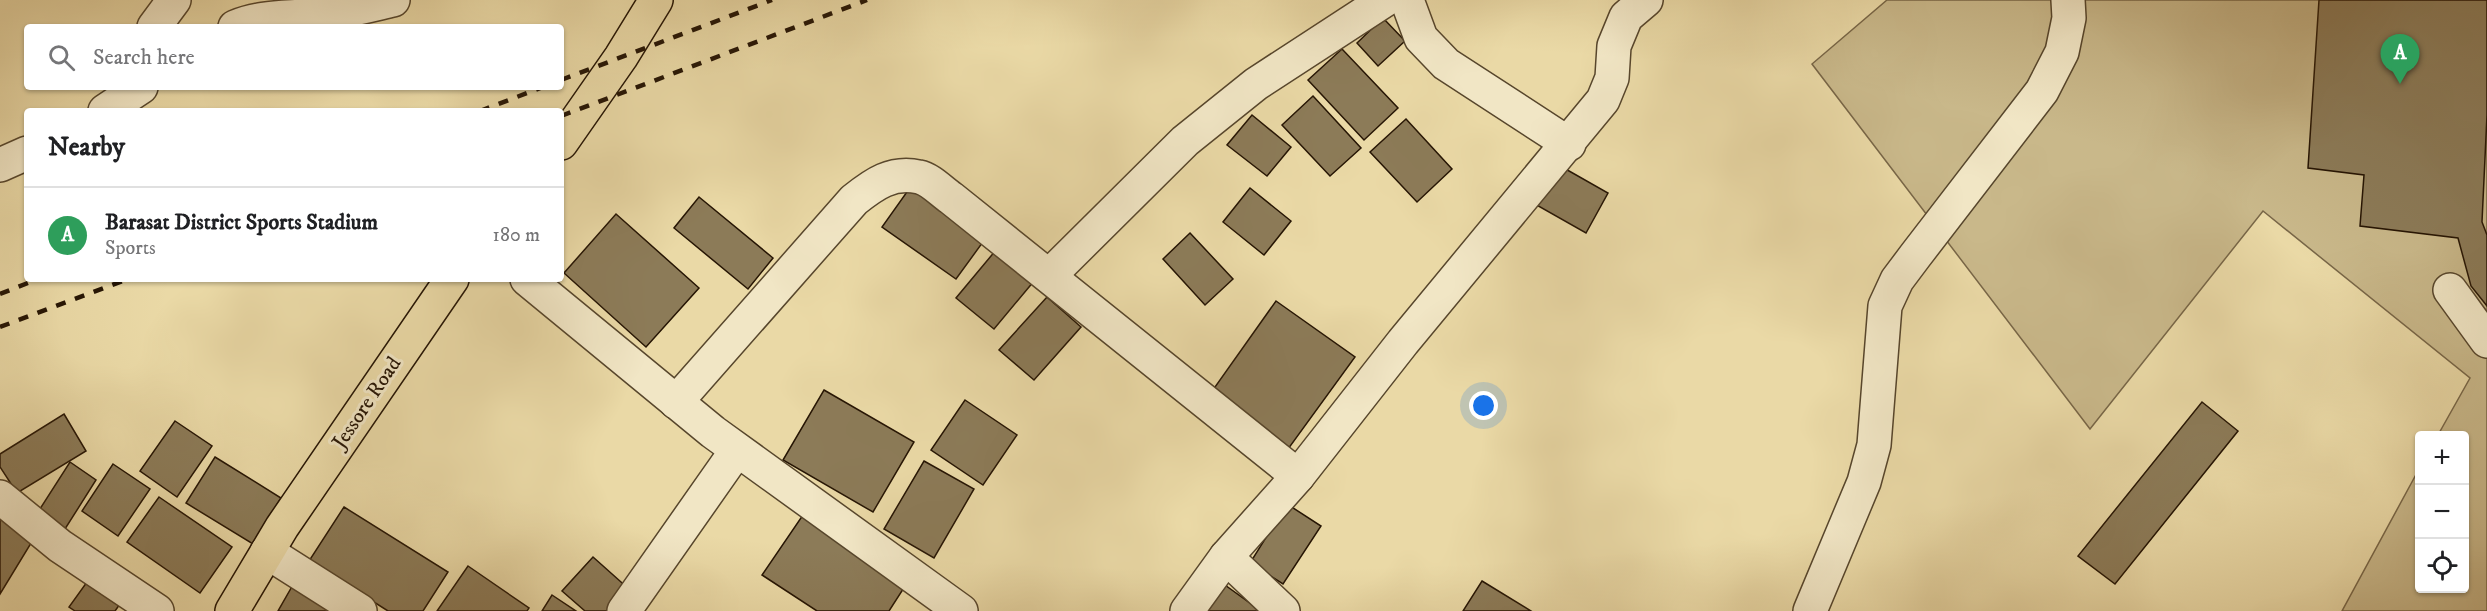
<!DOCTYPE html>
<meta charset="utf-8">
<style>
body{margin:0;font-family:"IM FELL DW Pica",serif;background:#f2f2f2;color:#202124}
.controls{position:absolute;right:18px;bottom:18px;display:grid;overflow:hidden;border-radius:6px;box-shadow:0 2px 4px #0004}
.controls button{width:54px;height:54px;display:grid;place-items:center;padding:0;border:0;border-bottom:2px solid #e0e0e0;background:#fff;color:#202124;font:30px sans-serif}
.you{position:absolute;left:1484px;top:406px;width:21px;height:21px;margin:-15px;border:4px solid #fff;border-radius:50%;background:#1a73e8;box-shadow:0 0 0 9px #1a73e833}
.badge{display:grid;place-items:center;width:39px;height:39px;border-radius:50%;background:#8f2418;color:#fff;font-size:20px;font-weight:700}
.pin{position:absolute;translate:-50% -50px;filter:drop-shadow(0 2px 3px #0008)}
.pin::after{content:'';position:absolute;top:32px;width:21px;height:18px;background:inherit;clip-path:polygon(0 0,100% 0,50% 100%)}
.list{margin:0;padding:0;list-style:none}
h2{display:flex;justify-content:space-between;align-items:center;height:78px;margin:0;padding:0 24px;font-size:26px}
h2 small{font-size:20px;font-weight:400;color:#757577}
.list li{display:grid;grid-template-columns:39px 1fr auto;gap:18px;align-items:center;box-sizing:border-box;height:96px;padding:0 24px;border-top:2px solid #e0e0e0}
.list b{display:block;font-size:22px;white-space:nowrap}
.list p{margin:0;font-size:20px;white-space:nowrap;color:#757577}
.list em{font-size:20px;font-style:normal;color:#757577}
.icon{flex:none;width:33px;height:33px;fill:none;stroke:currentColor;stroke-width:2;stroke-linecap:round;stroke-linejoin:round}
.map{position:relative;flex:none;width:2487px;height:611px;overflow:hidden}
.search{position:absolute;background:#fff;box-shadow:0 2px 4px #0004;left:24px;top:24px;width:540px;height:66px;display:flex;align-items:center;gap:15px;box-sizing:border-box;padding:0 21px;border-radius:6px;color:#757577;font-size:22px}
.panel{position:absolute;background:#fff;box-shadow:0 2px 4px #0004;left:24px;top:108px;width:540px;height:174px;border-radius:6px}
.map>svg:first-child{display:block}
.green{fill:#c9b88a;stroke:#786647;stroke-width:1.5}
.building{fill:#8c7b58;stroke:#261504;stroke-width:1.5}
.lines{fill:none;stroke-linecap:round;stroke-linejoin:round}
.minor-casing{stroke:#57462c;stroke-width:36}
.highway-casing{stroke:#261504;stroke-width:36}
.minor{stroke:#f1e6c5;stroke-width:33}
.highway{stroke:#ead9a6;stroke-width:33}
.rail{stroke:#261504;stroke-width:4.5;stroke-dasharray:10 10;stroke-linecap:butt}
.labels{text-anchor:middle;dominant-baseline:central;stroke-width:6;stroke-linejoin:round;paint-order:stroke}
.street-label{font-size:21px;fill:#261504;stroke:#f1e6c5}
</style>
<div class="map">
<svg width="2487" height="611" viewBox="0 0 2487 611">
<rect width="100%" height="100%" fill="#ead9a6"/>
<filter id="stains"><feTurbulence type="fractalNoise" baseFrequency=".00333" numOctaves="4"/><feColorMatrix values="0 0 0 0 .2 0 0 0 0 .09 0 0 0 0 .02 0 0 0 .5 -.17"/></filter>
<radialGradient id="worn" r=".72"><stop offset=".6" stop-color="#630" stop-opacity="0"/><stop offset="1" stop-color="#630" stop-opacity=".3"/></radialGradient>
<!-- green -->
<path class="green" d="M 1887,0 L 2487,0 L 2487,611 L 2342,611 L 2419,469 L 2420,588 L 2464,588 L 2464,436 L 2438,435 L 2470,378 L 2263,211 L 2090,429 L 1812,64 Z"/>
<!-- building -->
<g class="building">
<path d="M 2319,0 L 2487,0 L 2487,115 L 2482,222 L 2487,235 L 2487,306 L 2471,286 L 2458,238 L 2360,226 L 2364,175 L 2308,168 Z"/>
<path d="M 1383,18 L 1405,41 L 1378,66 L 1357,43 Z"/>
<path d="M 1342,49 L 1398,108 L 1364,140 L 1308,80 Z"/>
<path d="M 1313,96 L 1361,148 L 1330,176 L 1282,125 Z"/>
<path d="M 1252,115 L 1291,147 L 1267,176 L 1227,145 Z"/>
<path d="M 1406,119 L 1452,169 L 1417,202 L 1370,152 Z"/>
<path d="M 1555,163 L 1608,193 L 1586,233 L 1533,203 Z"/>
<path d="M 914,182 L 988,235 L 956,279 L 882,227 Z"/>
<path d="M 1250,188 L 1291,221 L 1264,255 L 1223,222 Z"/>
<path d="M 699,197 L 773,258 L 748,289 L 674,228 Z"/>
<path d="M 616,214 L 699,288 L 646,347 L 564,273 Z"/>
<path d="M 1190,233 L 1233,279 L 1205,305 L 1163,259 Z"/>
<path d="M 996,250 L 1034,281 L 994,329 L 956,298 Z"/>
<path d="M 1047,297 L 1081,327 L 1034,380 L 999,350 Z"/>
<path d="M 1276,301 L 1355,357 L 1283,456 L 1210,394 Z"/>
<path d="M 824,390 L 914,442 L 873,512 L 783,460 Z"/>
<path d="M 965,400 L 1017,435 L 983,485 L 931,450 Z"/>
<path d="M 2202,402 L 2238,431 L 2115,584 L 2078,556 Z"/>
<path d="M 64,414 L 86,451 L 17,493 L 0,467 L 0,454 Z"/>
<path d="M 175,421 L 212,446 L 177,497 L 140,471 Z"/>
<path d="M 215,457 L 281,498 L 253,544 L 186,503 Z"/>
<path d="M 924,461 L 974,489 L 934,558 L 884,529 Z"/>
<path d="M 70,462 L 96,480 L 65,529 L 38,512 Z"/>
<path d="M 113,464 L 150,489 L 118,536 L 82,511 Z"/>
<path d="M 159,497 L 232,547 L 200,593 L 127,542 Z"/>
<path d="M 1287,504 L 1321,526 L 1283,584 L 1250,563 Z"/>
<path d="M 344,507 L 448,572 L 423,611 L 388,611 L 309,561 Z"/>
<path d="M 805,512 L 909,580 L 889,611 L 817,611 L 762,575 Z"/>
<path d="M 0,513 L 36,535 L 0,594 Z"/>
<path d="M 593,557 L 630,590 L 612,611 L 585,611 L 562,591 Z"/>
<path d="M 468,566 L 529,608 L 527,611 L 437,611 Z"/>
<path d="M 92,575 L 125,597 L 115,611 L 75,611 L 69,607 Z"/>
<path d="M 1218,580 L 1261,611 L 1196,611 Z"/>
<path d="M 1482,581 L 1531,611 L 1463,611 Z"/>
<path d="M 294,583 L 340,611 L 278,611 Z"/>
<path d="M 552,595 L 576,611 L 542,611 Z"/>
</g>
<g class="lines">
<!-- minor casing -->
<g class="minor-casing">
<g id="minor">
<path d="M 1407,0 L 1421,38 L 1446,64 L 1569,144"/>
<path d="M 154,27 L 174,0"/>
<path d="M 235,27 C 261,16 287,18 314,15 C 341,13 367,6 393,0"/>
<path d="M 105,111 L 141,87"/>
<path d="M 0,165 L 27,153"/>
<path d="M 1049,276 L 1185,141 L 1256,84 L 1385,0"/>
<path d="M 527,279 L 713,432 L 961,611"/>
<path d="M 2450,290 L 2487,341"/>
<path d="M 676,402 L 854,200 C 874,184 892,171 919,177 C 930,179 942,192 951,198 L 1298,476"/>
<path d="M 0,497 L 60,546 L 157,611"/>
<path d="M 267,552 L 360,611"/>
<path d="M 1226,557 L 1283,611"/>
<path d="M 624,611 L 737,450"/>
<path d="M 1187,611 L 1226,557 L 1298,476 L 1403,342 L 1603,100 L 1612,78 L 1614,46 L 1626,17 L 1646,0"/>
<path d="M 1810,611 L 1864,482 L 1874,445 L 1885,306 L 1897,280 L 1915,256 L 2042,91 L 2062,52 L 2069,18 L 2068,0"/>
</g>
</g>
<!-- highway casing -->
<g class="highway-casing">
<g id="highway">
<path d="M 561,143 L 621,57 L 656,0"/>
<path d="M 232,611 L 282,527 L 452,279"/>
</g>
</g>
<!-- minor -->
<use href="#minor" class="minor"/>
<!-- highway -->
<use href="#highway" class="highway"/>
<!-- rail -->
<g class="rail">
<path d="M 561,80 L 772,0"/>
<path d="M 480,111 L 543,87"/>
<path d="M 561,116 L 867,0"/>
<path d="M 0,294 L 38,279"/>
<path d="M 0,327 L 128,279"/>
</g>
</g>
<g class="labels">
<!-- street labels -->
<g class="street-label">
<text transform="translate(367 403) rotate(-56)">Jessore Road</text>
</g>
</g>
<rect width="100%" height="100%" filter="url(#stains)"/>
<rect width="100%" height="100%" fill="url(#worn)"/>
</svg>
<div class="controls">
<button>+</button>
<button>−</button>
<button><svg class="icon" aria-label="locate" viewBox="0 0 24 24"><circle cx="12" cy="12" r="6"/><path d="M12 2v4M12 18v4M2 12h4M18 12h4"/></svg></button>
</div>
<div class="you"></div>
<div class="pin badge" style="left:2400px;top:84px;background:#2e9e5b">A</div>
<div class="search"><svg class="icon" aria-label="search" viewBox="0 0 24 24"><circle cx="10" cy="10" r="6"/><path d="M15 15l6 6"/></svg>Search here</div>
<section class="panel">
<h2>Nearby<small></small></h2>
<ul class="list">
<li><span class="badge" style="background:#2e9e5b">A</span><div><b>Barasat District Sports Stadium</b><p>Sports</p></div><em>180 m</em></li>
</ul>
</section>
</div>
